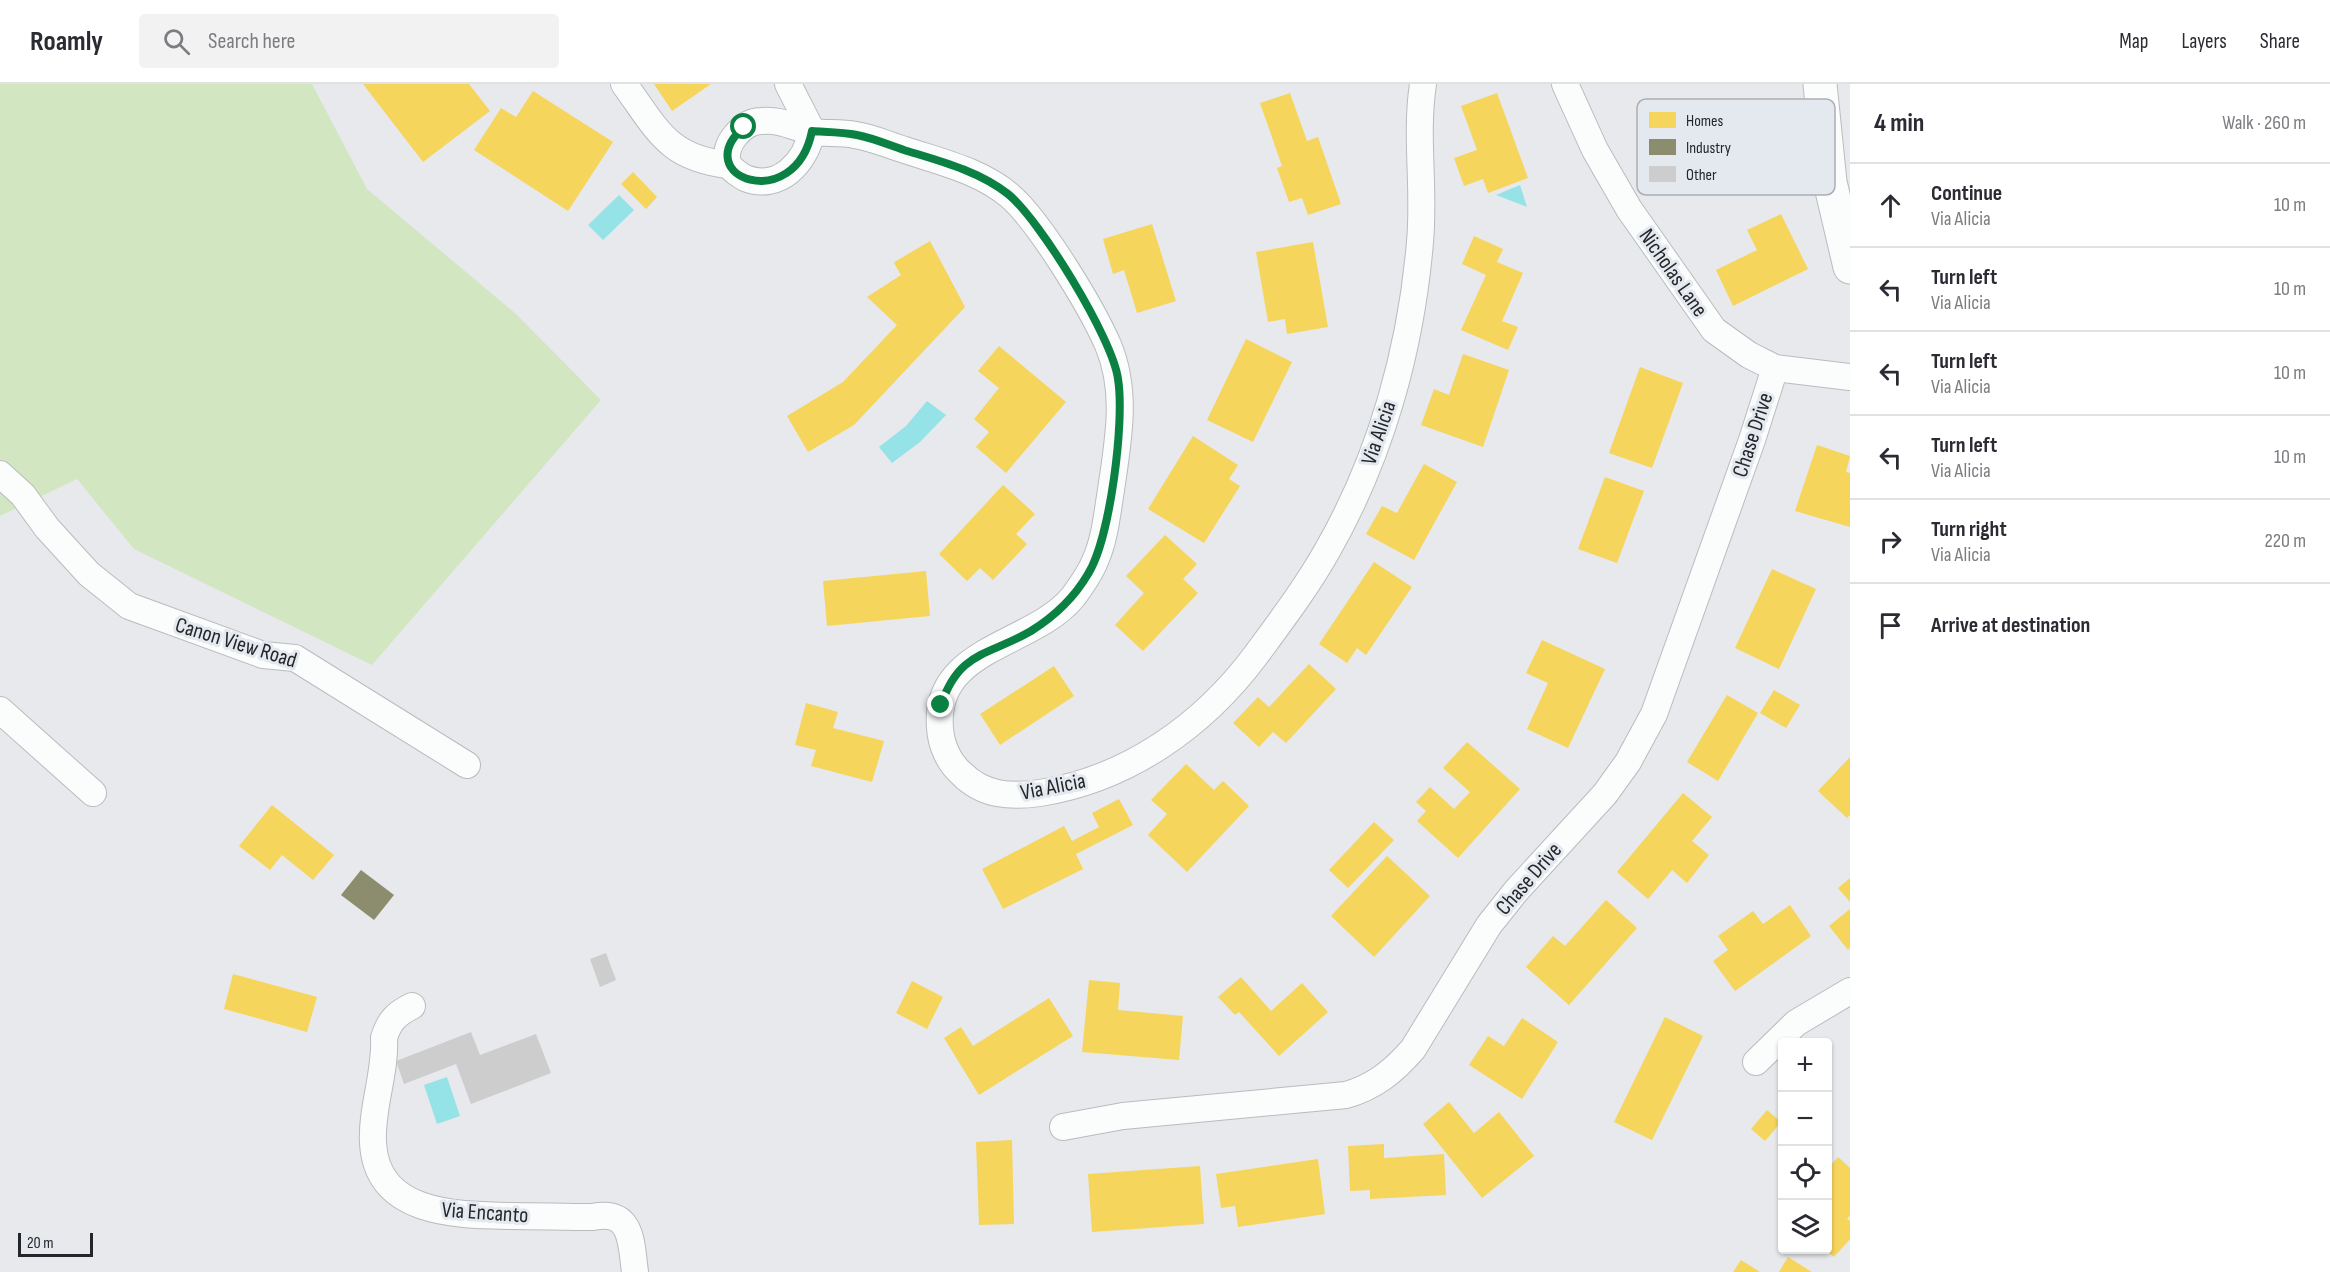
<!DOCTYPE html>
<meta charset="utf-8">
<style>
body{margin:0;font-family:"Sofia Sans Condensed",sans-serif;background:#f2f2f3;color:#2b2b33}
.controls{position:absolute;right:18px;bottom:18px;display:grid;overflow:hidden;border-radius:6px;box-shadow:0 2px 4px #0004}
.controls button{width:54px;height:54px;display:grid;place-items:center;padding:0;border:0;border-bottom:2px solid #e1e1e2;background:#fff;color:#2b2b33;font:30px sans-serif}
.scale{position:absolute;left:18px;bottom:15px;width:75px;box-sizing:border-box;padding-left:6px;border:3px solid #242629;border-top:0;font-size:16px;line-height:21px;white-space:nowrap;color:#242629;-webkit-text-stroke:4px #e4e8ef;paint-order:stroke}
.stop{position:absolute;width:18px;height:18px;margin:-14px;border:4px solid #0b8043;border-radius:50%;background:#fff}
.stop.end{background:#0b8043;border-color:#fff;box-shadow:0 2px 6px #0008}
.list{margin:0;padding:0;list-style:none}
h2{display:flex;justify-content:space-between;align-items:center;height:78px;margin:0;padding:0 24px;font-size:26px}
h2 small{font-size:20px;font-weight:400;color:#7c7c81}
.list li{display:grid;grid-template-columns:39px 1fr auto;gap:18px;align-items:center;box-sizing:border-box;height:84px;padding:0 24px;border-top:2px solid #e1e1e2}
.list b{display:block;font-size:22px;white-space:nowrap}
.list p{margin:0;font-size:20px;white-space:nowrap;color:#7c7c81}
.list em{font-size:20px;font-style:normal;color:#7c7c81}
.icon{flex:none;width:33px;height:33px;fill:none;stroke:currentColor;stroke-width:2;stroke-linecap:round;stroke-linejoin:round}
.map{position:relative;flex:none;width:1850px;height:1188px;overflow:hidden}
header{display:flex;align-items:center;gap:36px;box-sizing:border-box;height:84px;padding:0 30px;background:#fff;border-bottom:2px solid #e1e1e2}
header strong{font-size:28px}
nav{display:flex;gap:33px;margin-inline-start:auto;font-size:21px}
.search{width:420px;height:54px;background:#f2f2f3;display:flex;align-items:center;gap:15px;box-sizing:border-box;padding:0 21px;border-radius:6px;color:#7c7c81;font-size:22px}
main{display:flex}
aside{flex:1;background:#fff}
.map>svg:first-child{display:block}
.green{fill:#d3e6c2}
.water{fill:#95e3e6}
.homes{fill:#f6d55c}
.industry{fill:#8c8c6e}
.building{fill:#cecdce}
.lines{fill:none;stroke-linecap:round;stroke-linejoin:round}
.street-casing{stroke:#babbbe;stroke-width:28}
.secondary-casing{stroke:#babbbe;stroke-width:35}
.street{stroke:#fbfcfc;stroke-width:26}
.secondary{stroke:#fbfcfc;stroke-width:33}
.route{stroke:#0b8043;stroke-width:8}
.labels{text-anchor:middle;dominant-baseline:central;stroke-width:6;stroke-linejoin:round;paint-order:stroke}
.street-label{font-size:22px;fill:#242629;stroke:#e4e8ef}
.key{fill:#e4e8ef;stroke:#aaaeb4;stroke-width:1.5}
.key-label{font-size:16px;fill:#242629}
</style>
<header>
<strong>Roamly</strong>
<div class="search"><svg class="icon" aria-label="search" viewBox="0 0 24 24"><circle cx="10" cy="10" r="6"/><path d="M15 15l6 6"/></svg>Search here</div>
<nav><a>Map</a><a>Layers</a><a>Share</a></nav>
</header>
<main>
<div class="map">
<svg width="1850" height="1188" viewBox="0 0 1850 1188">
<rect width="100%" height="100%" fill="#e7e9ec"/>
<!-- green -->
<path class="green" d="M 0,0 L 312,0 L 367,105 L 516,230 L 601,316 L 372,581 L 134,465 L 77,395 L 0,432 Z"/>
<!-- water -->
<g class="water">
<path d="M 1520,101 L 1527,123 L 1496,111 Z"/>
<path d="M 619,111 L 634,126 L 603,156 L 588,141 Z"/>
<path d="M 927,317 L 946,331 L 920,358 L 892,379 L 879,363 L 906,342 Z"/>
<path d="M 447,993 L 460,1032 L 437,1040 L 424,1001 Z"/>
</g>
<!-- homes -->
<g class="homes">
<path d="M 363,0 L 469,0 L 490,27 L 423,78 Z"/>
<path d="M 654,0 L 711,0 L 672,27 Z"/>
<path d="M 533,7 L 613,58 L 568,127 L 474,66 L 501,24 L 516,33 Z"/>
<path d="M 1290,9 L 1307,57 L 1318,53 L 1341,120 L 1308,131 L 1302,114 L 1289,118 L 1277,84 L 1282,82 L 1260,19 Z"/>
<path d="M 1497,9 L 1528,94 L 1488,109 L 1483,95 L 1464,102 L 1454,74 L 1477,66 L 1461,22 Z"/>
<path d="M 633,88 L 657,113 L 646,125 L 621,100 Z"/>
<path d="M 1781,130 L 1808,185 L 1733,222 L 1716,186 L 1757,166 L 1747,146 Z"/>
<path d="M 1152,140 L 1176,217 L 1137,229 L 1124,186 L 1113,190 L 1103,155 Z"/>
<path d="M 1474,152 L 1503,165 L 1497,178 L 1523,189 L 1502,237 L 1518,243 L 1508,266 L 1461,246 L 1486,191 L 1462,180 Z"/>
<path d="M 930,157 L 965,223 L 854,341 L 808,368 L 787,332 L 843,298 L 897,241 L 867,213 L 901,191 L 894,179 L 896,177 Z"/>
<path d="M 1313,158 L 1328,243 L 1287,250 L 1285,235 L 1268,238 L 1256,168 Z"/>
<path d="M 1246,255 L 1292,278 L 1253,358 L 1207,336 Z"/>
<path d="M 999,262 L 1066,318 L 1006,389 L 976,363 L 989,348 L 974,335 L 999,304 L 978,287 Z"/>
<path d="M 1463,270 L 1509,286 L 1483,363 L 1421,341 L 1434,305 L 1449,311 Z"/>
<path d="M 1640,283 L 1683,299 L 1652,384 L 1609,369 Z"/>
<path d="M 1193,352 L 1238,381 L 1229,395 L 1240,402 L 1204,459 L 1148,425 Z"/>
<path d="M 1817,361 L 1850,372 L 1846,388 L 1850,389 L 1850,443 L 1795,427 Z"/>
<path d="M 1424,380 L 1457,398 L 1414,476 L 1366,450 L 1382,422 L 1397,429 Z"/>
<path d="M 1605,393 L 1644,407 L 1617,479 L 1578,465 Z"/>
<path d="M 1003,401 L 1035,430 L 1016,450 L 1027,460 L 993,496 L 980,484 L 967,497 L 939,470 Z"/>
<path d="M 1165,451 L 1197,480 L 1183,495 L 1198,509 L 1143,567 L 1115,541 L 1144,509 L 1126,492 Z"/>
<path d="M 1374,478 L 1412,503 L 1366,571 L 1357,564 L 1347,579 L 1319,560 Z"/>
<path d="M 1772,485 L 1816,505 L 1779,585 L 1735,564 Z"/>
<path d="M 926,487 L 930,532 L 827,542 L 823,497 Z"/>
<path d="M 1542,556 L 1605,585 L 1568,664 L 1527,645 L 1548,599 L 1526,589 Z"/>
<path d="M 1309,580 L 1336,605 L 1286,659 L 1273,648 L 1259,663 L 1233,639 L 1258,613 L 1269,623 Z"/>
<path d="M 1054,582 L 1074,612 L 1000,661 L 980,630 Z"/>
<path d="M 1774,606 L 1800,621 L 1786,644 L 1760,629 Z"/>
<path d="M 1727,611 L 1758,629 L 1718,697 L 1687,678 Z"/>
<path d="M 806,619 L 838,628 L 833,644 L 884,657 L 872,698 L 811,682 L 816,666 L 795,661 Z"/>
<path d="M 1467,658 L 1520,705 L 1458,774 L 1417,737 L 1426,727 L 1416,718 L 1430,703 L 1454,725 L 1470,708 L 1443,684 Z"/>
<path d="M 1850,673 L 1850,731 L 1847,734 L 1818,707 Z"/>
<path d="M 1186,680 L 1214,706 L 1223,697 L 1249,722 L 1187,788 L 1148,751 L 1167,730 L 1151,716 Z"/>
<path d="M 1683,709 L 1712,733 L 1692,757 L 1709,771 L 1687,799 L 1672,786 L 1648,815 L 1617,788 Z"/>
<path d="M 1119,715 L 1133,741 L 1076,770 L 1083,785 L 1003,825 L 982,785 L 1064,742 L 1072,757 L 1099,743 L 1092,729 Z"/>
<path d="M 272,721 L 334,771 L 313,796 L 282,771 L 270,786 L 239,762 Z"/>
<path d="M 1374,738 L 1394,756 L 1348,804 L 1329,786 Z"/>
<path d="M 1387,772 L 1430,812 L 1374,873 L 1331,832 Z"/>
<path d="M 1850,794 L 1850,818 L 1838,804 Z"/>
<path d="M 1606,816 L 1637,844 L 1569,921 L 1526,883 L 1553,852 L 1565,862 Z"/>
<path d="M 1790,821 L 1811,852 L 1735,907 L 1713,877 L 1728,866 L 1718,852 L 1753,827 L 1763,840 Z"/>
<path d="M 1850,825 L 1850,864 L 1848,866 L 1829,842 Z"/>
<path d="M 233,890 L 317,913 L 307,948 L 224,925 Z"/>
<path d="M 1241,893 L 1271,927 L 1302,899 L 1328,928 L 1279,972 L 1239,928 L 1235,931 L 1218,913 Z"/>
<path d="M 1089,896 L 1120,899 L 1118,926 L 1183,932 L 1179,976 L 1082,968 Z"/>
<path d="M 912,897 L 943,913 L 927,945 L 896,929 Z"/>
<path d="M 1049,914 L 1073,952 L 979,1011 L 944,954 L 961,943 L 973,962 Z"/>
<path d="M 1665,933 L 1703,952 L 1652,1056 L 1614,1038 Z"/>
<path d="M 1522,934 L 1558,958 L 1522,1015 L 1469,981 L 1488,952 L 1504,962 Z"/>
<path d="M 1449,1018 L 1474,1049 L 1499,1028 L 1534,1072 L 1482,1114 L 1423,1040 Z"/>
<path d="M 1767,1026 L 1781,1038 L 1765,1057 L 1751,1045 Z"/>
<path d="M 1012,1056 L 1014,1140 L 979,1141 L 976,1058 Z"/>
<path d="M 1384,1060 L 1384,1074 L 1444,1070 L 1446,1111 L 1370,1115 L 1370,1106 L 1350,1107 L 1348,1062 Z"/>
<path d="M 1838,1073 L 1850,1084 L 1850,1131 L 1847,1135 L 1850,1137 L 1850,1155 L 1834,1173 L 1825,1166 L 1828,1166 L 1828,1084 Z"/>
<path d="M 1318,1075 L 1325,1130 L 1238,1143 L 1235,1122 L 1221,1124 L 1216,1090 Z"/>
<path d="M 1200,1082 L 1204,1140 L 1092,1148 L 1088,1090 Z"/>
<path d="M 1788,1173 L 1812,1188 L 1779,1188 Z"/>
<path d="M 1741,1176 L 1760,1188 L 1733,1188 Z"/>
</g>
<!-- industry -->
<path class="industry" d="M 361,786 L 394,811 L 374,836 L 341,811 Z"/>
<!-- building -->
<g class="building">
<path d="M 606,869 L 616,896 L 600,903 L 590,875 Z"/>
<path d="M 471,948 L 480,971 L 536,950 L 551,989 L 471,1020 L 456,980 L 404,1000 L 396,977 Z"/>
</g>
<g class="lines">
<!-- street casing -->
<g class="street-casing">
<g id="street">
<path d="M 624,0 C 658,46 667,74 729,81"/>
<path d="M 788,0 L 812,47"/>
<path d="M 1565,0 L 1595,66 L 1629,125 L 1714,246 L 1749,271 L 1775,284 L 1850,293"/>
<path d="M 812,47 C 806,78 779,108 745,94 C 741,92 731,85 729,81 C 724,71 729,59 735,52 C 742,43 751,37 762,37 C 780,35 795,44 813,48 C 826,50 841,48 855,51 C 871,53 888,61 905,66 C 941,78 981,87 1010,112 C 1040,138 1092,224 1108,261 C 1128,308 1118,357 1111,406 C 1107,430 1105,455 1095,477 C 1090,490 1081,502 1073,513 C 1033,562 933,563 940,644 C 941,661 949,679 962,690 C 984,712 1011,713 1040,709 C 1128,695 1203,642 1256,571 C 1281,537 1306,504 1327,467 C 1381,373 1411,265 1420,158 C 1425,105 1415,52 1423,0"/>
<path d="M 0,390 L 23,411 L 47,444 L 89,490 L 129,522 L 263,571 L 295,574 L 467,681"/>
<path d="M 0,626 L 93,709"/>
<path d="M 412,922 C 396,930 389,937 384,954 C 386,989 371,1024 373,1059 C 377,1131 457,1131 510,1132 C 538,1132 565,1133 593,1133 C 633,1125 631,1159 635,1188"/>
<path d="M 1756,978 L 1796,939 L 1850,907"/>
<path d="M 1063,1043 L 1123,1032 L 1346,1011 C 1374,1003 1393,988 1413,965 L 1489,841 L 1516,807 L 1605,710 L 1628,678 L 1654,630 L 1752,356 L 1775,284"/>
</g>
</g>
<!-- secondary casing -->
<g class="secondary-casing">
<path id="secondary" d="M 1820,0 L 1830,98 L 1850,183"/>
</g>
<!-- street -->
<use href="#street" class="street"/>
<!-- secondary -->
<use href="#secondary" class="secondary"/>
</g>
<g class="lines">
<!-- route -->
<path class="route" d="M 744,43 C 687,93 795,132 812,47 C 826,48 843,48 857,51 C 873,54 889,61 904,66 C 940,77 979,87 1008,110 C 1040,136 1113,255 1118,295 C 1125,337 1110,455 1088,490 C 1074,514 1055,532 1031,547 C 988,572 959,567 941,621"/>
</g>
<g class="labels">
<!-- street labels -->
<g class="street-label">
<text transform="translate(1673 189) rotate(55)">Nicholas Lane</text>
<text transform="translate(1379 349) rotate(-71)">Via Alicia</text>
<text transform="translate(1753 351) rotate(-72)">Chase Drive</text>
<text transform="translate(236 559) rotate(17)">Canon View Road</text>
<text transform="translate(1053 703) rotate(-11)">Via Alicia</text>
<text transform="translate(1529 795) rotate(-49)">Chase Drive</text>
<text transform="translate(485 1129) rotate(4)">Via Encanto</text>
</g>
</g>
<!-- legend -->
<rect x="1637" y="15" width="198" height="96" rx="9" class="key"/>
<rect x="1649" y="28" width="27" height="16" fill="#f6d55c"/>
<rect x="1649" y="55" width="27" height="16" fill="#8c8c6e"/>
<rect x="1649" y="82" width="27" height="16" fill="#cecdce"/>
<g class="key-label">
<text x="1686" y="42">Homes</text>
<text x="1686" y="69">Industry</text>
<text x="1686" y="96">Other</text>
</g>
</svg>
<div class="controls">
<button>+</button>
<button>−</button>
<button><svg class="icon" aria-label="locate" viewBox="0 0 24 24"><circle cx="12" cy="12" r="6"/><path d="M12 2v4M12 18v4M2 12h4M18 12h4"/></svg></button>
<button><svg class="icon" aria-label="layers" viewBox="0 0 24 24"><path d="M12 4l9 5-9 5-9-5zM3 14l9 5 9-5"/></svg></button>
</div>
<div class="scale">20 m</div>
<div class="stop" style="left:744px;top:43px"></div>
<div class="stop end" style="left:941px;top:621px"></div>
</div>
<aside>
<h2>4 min<small>Walk · 260 m</small></h2>
<ul class="list">
<li><svg class="icon" aria-label="ahead" viewBox="0 0 24 24"><path d="M12 20V5M6 11l6-6 6 6"/></svg><div><b>Continue</b><p>Via Alicia</p></div><em>10 m</em></li>
<li><svg class="icon" aria-label="left" viewBox="0 0 24 24"><path d="M17 20v-9H6M10 6l-5 5 5 5"/></svg><div><b>Turn left</b><p>Via Alicia</p></div><em>10 m</em></li>
<li><svg class="icon" aria-label="left" viewBox="0 0 24 24"><path d="M17 20v-9H6M10 6l-5 5 5 5"/></svg><div><b>Turn left</b><p>Via Alicia</p></div><em>10 m</em></li>
<li><svg class="icon" aria-label="left" viewBox="0 0 24 24"><path d="M17 20v-9H6M10 6l-5 5 5 5"/></svg><div><b>Turn left</b><p>Via Alicia</p></div><em>10 m</em></li>
<li><svg class="icon" aria-label="right" viewBox="0 0 24 24"><path d="M7 20v-9h11M14 6l5 5-5 5"/></svg><div><b>Turn right</b><p>Via Alicia</p></div><em>220 m</em></li>
<li><svg class="icon" aria-label="arrive" viewBox="0 0 24 24"><path d="M6 21V4h12l-3 4 3 4H6"/></svg><div><b>Arrive at destination</b></div></li>
</ul>
</aside>
</main>
